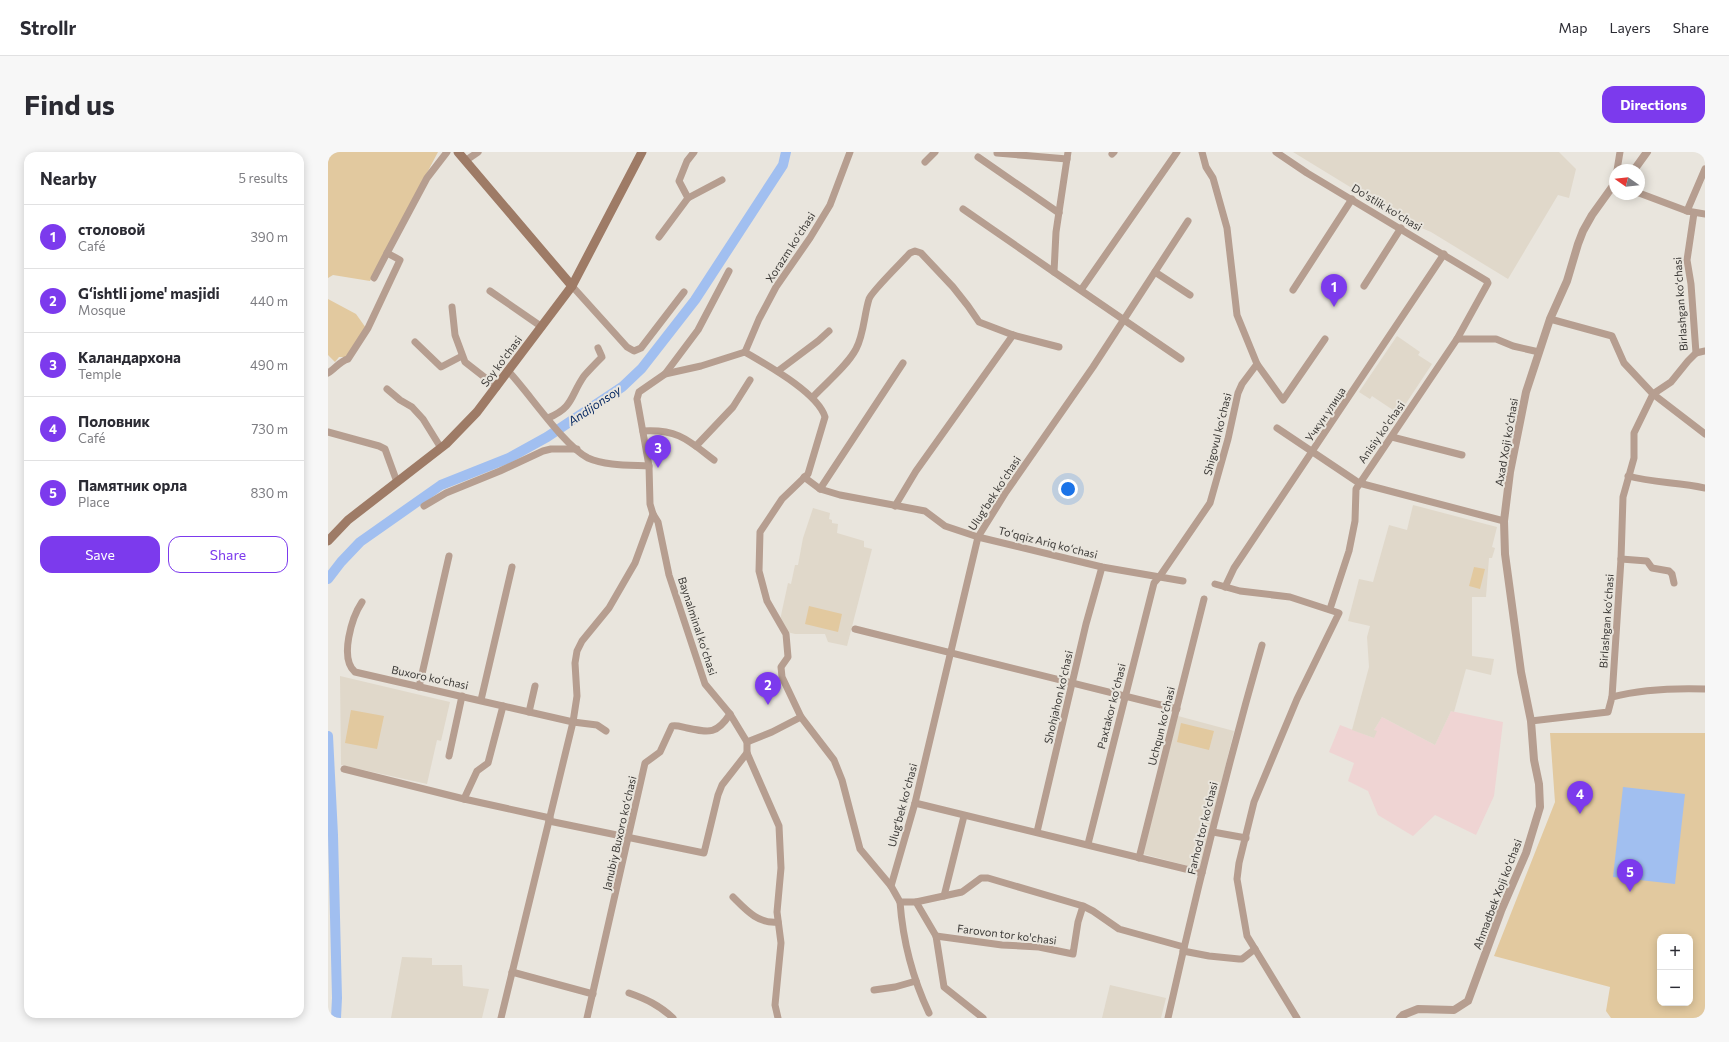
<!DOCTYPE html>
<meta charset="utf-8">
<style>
body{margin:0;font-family:Commissioner,sans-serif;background:#f7f7f7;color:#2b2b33}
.controls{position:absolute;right:12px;bottom:12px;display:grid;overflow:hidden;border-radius:8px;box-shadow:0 2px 10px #0003}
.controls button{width:36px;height:36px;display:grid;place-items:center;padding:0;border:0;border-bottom:1px solid #e1e1e2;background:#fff;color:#2b2b33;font:20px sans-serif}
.compass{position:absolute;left:1281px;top:12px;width:36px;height:36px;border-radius:50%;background:#fff;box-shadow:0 2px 10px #0003;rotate:284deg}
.you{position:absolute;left:740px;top:337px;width:14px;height:14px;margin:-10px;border:3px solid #fff;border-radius:50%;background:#1a73e8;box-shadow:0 0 0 6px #1a73e833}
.badge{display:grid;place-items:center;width:26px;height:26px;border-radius:50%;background:#7c3aed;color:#fff;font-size:13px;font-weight:700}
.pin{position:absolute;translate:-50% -33px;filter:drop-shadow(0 1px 2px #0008)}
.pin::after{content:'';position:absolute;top:21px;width:14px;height:12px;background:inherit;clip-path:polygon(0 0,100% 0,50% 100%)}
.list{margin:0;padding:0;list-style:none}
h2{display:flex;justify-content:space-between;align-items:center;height:52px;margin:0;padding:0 16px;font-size:17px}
h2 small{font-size:13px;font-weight:400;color:#7c7c81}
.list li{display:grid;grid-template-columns:26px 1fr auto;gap:12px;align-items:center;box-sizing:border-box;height:64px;padding:0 16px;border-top:1px solid #e1e1e2}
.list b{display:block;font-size:15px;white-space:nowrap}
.list p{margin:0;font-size:13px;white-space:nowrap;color:#7c7c81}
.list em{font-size:13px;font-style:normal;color:#7c7c81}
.actions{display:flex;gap:8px;padding:12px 16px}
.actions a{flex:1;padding:9px 0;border:1px solid #7c3aed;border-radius:12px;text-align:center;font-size:14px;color:#7c3aed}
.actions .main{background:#7c3aed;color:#fff}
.map{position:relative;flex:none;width:1377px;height:866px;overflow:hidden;border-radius:12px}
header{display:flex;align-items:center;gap:24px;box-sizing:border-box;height:56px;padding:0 20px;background:#fff;border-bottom:1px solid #e1e1e2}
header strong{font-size:19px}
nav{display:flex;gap:22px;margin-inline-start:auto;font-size:14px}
.intro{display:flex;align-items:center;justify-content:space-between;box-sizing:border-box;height:96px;padding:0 24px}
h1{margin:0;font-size:28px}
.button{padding:10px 18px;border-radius:12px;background:#7c3aed;color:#fff;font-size:14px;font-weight:700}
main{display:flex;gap:24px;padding:0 24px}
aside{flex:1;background:#fff;border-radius:12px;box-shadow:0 2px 10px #0003}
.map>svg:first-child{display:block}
.industrial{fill:#efd4d3}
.built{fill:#e0d8ca}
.green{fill:#e2c99f;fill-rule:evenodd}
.water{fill:#a1bff0}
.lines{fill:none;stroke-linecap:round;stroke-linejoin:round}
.river{stroke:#a1bff0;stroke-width:10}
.minor{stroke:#b69e90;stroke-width:7}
.tertiary{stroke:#b69e90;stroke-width:8}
.secondary{stroke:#9e7b66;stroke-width:9}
.labels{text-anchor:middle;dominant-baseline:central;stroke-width:4;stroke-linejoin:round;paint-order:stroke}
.street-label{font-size:11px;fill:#3c3a37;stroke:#e9e5dd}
.water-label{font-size:12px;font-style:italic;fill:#072962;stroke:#e9e5dd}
</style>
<header>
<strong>Strollr</strong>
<nav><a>Map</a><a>Layers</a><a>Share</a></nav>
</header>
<div class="intro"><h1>Find us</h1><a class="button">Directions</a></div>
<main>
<aside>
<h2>Nearby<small>5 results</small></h2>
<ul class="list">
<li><span class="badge">1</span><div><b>столовой</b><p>Café</p></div><em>390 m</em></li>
<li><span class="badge">2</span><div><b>Gʻishtli jome' masjidi</b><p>Mosque</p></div><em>440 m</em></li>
<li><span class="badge">3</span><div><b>Каландархона</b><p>Temple</p></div><em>490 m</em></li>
<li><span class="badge">4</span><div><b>Половник</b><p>Café</p></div><em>730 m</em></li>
<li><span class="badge">5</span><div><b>Памятник орла</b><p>Place</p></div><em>830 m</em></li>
</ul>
<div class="actions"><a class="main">Save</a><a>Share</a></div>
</aside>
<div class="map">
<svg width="1377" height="866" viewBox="0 0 1377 866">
<rect width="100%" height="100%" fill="#e9e5dd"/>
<!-- industrial -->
<path class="industrial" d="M 1123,559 L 1175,570 L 1166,644 L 1148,683 L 1107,663 L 1085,684 L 1050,663 L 1040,639 L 1020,629 L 1026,611 L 1001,600 L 1012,573 L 1046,586 L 1046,578 L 1054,565 L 1107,593 Z"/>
<!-- built -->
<g class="built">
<path d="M 965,0 L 1231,0 L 1248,17 L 1241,46 L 1230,43 L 1180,127 L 1103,80 L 1082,71 L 1045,49 Z"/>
<path d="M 1069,184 L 1092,200 L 1090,203 L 1104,212 L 1071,262 L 1044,244 L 1042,247 L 1031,240 Z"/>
<path d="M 1085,353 L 1169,375 L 1164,395 L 1167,396 L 1164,406 L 1161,406 L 1158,445 L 1144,445 L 1144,504 L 1166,507 L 1163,523 L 1138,517 L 1126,560 L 1123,559 L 1107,593 L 1054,565 L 1046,578 L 1049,579 L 1046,586 L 1024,578 L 1041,515 L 1039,485 L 1042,474 L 1020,469 L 1031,427 L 1045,430 L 1061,373 L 1079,378 Z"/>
<path d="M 485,356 L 502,361 L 501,367 L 504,368 L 504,371 L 510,372 L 509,381 L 536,389 L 536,395 L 544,397 L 519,494 L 500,490 L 497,482 L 467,482 L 459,480 L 452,468 L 460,431 L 463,432 L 467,413 L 470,413 L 475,386 Z"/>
<path d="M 12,524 L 122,550 L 113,589 L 109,588 L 99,632 L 13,613 Z"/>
<path d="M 850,564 L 906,579 L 872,717 L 815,702 Z"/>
<path d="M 74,805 L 104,806 L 104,813 L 134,813 L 135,834 L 161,837 L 154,866 L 63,866 Z"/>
<path d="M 782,833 L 838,846 L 833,866 L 774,866 Z"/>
</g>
<!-- green -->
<g class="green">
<path d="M 0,0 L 110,0 L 42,129 L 5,123 L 0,126 Z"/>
<path d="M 0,147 L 28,162 L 38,176 L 18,205 L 11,205 L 7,210 L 0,203 Z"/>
<path d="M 1146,415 L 1157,417 L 1152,437 L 1141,434 Z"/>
<path d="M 481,454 L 514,462 L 510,480 L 477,472 Z"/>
<path d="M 23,558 L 56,564 L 49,597 L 17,591 Z"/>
<path d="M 853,571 L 886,579 L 881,598 L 849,590 Z"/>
<path d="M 1222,581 L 1377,581 L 1377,866 L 1283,866 L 1278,859 L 1282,835 L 1166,804 L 1227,650 ZM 1332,785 L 1362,785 L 1362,851 L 1332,851 Z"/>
</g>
<!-- water -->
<path class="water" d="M 1295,635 L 1357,642 L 1347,732 L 1285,725 Z"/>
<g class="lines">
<!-- river -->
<g class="river">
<path d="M 0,427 L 13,410 L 32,390 L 113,333 L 181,306 L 219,285 L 294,235 L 314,216 L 367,148 L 455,13 L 458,0"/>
<path d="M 0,584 L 5,683 L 9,846 L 8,866"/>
</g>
<!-- minor -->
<g class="minor">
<path d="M 740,0 L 728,80 L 726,120 L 853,207"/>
<path d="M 874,0 L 878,15 L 885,26 L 899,76 L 909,163 L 929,212 L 955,248 L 997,187"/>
<path d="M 948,0 L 979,21 L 1159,129 L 1160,131 L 1129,187 L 1028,337 L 1027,369 L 1021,399 L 1002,457"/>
<path d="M 669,1 L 739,7"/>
<path d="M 784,2 L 786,0"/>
<path d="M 650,5 L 731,61"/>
<path d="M 137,9 L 150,0"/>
<path d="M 597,10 L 607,0"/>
<path d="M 1289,18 L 1292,0"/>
<path d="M 1311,41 L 1359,59 L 1377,62"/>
<path d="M 360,46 L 394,28"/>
<path d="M 635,57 L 726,120"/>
<path d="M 1359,59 L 1377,17"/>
<path d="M 331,85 L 360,46 L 351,29 L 359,9 L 366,0"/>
<path d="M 827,120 L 862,143"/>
<path d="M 46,126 L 59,101"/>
<path d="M 244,134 L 299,195 L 306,199 L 313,196 L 356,140"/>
<path d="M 1036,134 L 1073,76"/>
<path d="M 753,138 L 849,0"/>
<path d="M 965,138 L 1024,47"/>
<path d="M 162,139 L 214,175"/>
<path d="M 124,155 L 127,183 L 137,210 L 169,235"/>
<path d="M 1222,167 L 1284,184 L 1296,211 L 1325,242 L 1377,282"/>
<path d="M 1129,187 L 1168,187 L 1185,194 L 1211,200"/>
<path d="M 87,190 L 113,215 L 134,204"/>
<path d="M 417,200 C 439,213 490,241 497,265 L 480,322 L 454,347 L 432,380 L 431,419 L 439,449 L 458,482 L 460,505 L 453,515 L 454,525 L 473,565 L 506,608 L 514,628 L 532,697 L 563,734 L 572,750 L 588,750 L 608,784 L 616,835 L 655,866"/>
<path d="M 417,200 L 373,214 L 337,222 L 311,240 L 309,247 L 321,314 L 322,352 L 325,362 L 330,370 L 341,423 L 377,532 L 402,562 L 419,590 L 419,601 L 451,674 L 453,716 L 449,760 L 453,791 L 447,853 L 450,866"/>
<path d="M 417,200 L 431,167 L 448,135 L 482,86 L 502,53 L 522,0"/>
<path d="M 1368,201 L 1377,199"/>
<path d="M 450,219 L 490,189 L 501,179"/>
<path d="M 181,220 C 201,241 236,294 260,306 C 278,314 302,313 321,314"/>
<path d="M 0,221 C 7,217 12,209 20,207 L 40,176 L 72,108 L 59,101 L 99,26 L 119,0"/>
<path d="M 337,222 L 370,178 L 401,119"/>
<path d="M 59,237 L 72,248 L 84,255 L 95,267 L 113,296"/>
<path d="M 485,245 C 498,231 519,214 528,197 C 536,182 536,163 541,147 C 543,140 575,109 582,101 L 587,99 L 593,101 L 625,135 L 640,154 L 651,170 L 685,183 L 731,195"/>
<path d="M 220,266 C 246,255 242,244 256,224 C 262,217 268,211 274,205 L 270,196"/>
<path d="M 949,276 L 1031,331 L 1176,369"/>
<path d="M 315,279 C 350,277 360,288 386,308"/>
<path d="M 0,280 L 51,294 L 57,297 L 69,330"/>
<path d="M 1064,285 L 1134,303"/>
<path d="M 368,294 L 405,255 L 422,228"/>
<path d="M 1300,324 C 1325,331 1351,330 1377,336"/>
<path d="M 476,325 L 492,337 L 512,343 L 597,359 L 617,374 L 650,385 L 774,415 L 855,429"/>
<path d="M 492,337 L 575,211"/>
<path d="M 96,354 L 118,341 L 172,319 L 215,299 L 223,297 L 249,297"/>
<path d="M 567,354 L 588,319 L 685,183"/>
<path d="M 1293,407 L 1319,409 L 1324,416 L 1341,419 L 1344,422 L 1346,431"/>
<path d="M 887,432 L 912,439 L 962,445 L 1011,461 L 969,547 L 926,650 L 911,711 L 909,727 L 919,784 L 969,866"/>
<path d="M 897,435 L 906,416 L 1116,102"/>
<path d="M 34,450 C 24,465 11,506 27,520 L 245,570 L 269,573 L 278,579"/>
<path d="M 527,477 L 849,557"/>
<path d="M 91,535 L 121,404"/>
<path d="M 1284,545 L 1293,407 L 1295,345 L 1306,306 L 1306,281 L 1325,242 L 1343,230 L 1360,209 L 1368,201 L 1363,132 L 1359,108 L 1366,61"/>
<path d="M 153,548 L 184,415"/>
<path d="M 201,560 L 207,534"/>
<path d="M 1203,569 L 1280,560 L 1284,545 C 1315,537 1345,536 1377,537"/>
<path d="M 419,590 L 444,580 L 473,565"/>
<path d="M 121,604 L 134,544"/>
<path d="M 16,617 L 136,647 L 222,666"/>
<path d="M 136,647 L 149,619 L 160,611 L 175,554"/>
<path d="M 587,651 L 874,721"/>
<path d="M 221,669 L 376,701 L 390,643 L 394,633 L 419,601"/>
<path d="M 709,680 L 758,472 L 774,415"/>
<path d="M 885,680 L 918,686"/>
<path d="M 760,692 L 826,431 L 832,424 L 882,351 L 900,287 L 910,241 L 914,232 L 929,212"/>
<path d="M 811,706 L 876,447"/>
<path d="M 563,734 L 587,651 L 650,385 L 678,340 L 765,215 L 860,69"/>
<path d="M 616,744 L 636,664"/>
<path d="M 405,745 C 418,758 430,772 450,770"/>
<path d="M 572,750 C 575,790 584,825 601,861"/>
<path d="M 588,750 L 634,740 L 653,726 L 660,726 L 755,754 L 765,759 L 791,777 L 856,795"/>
<path d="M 608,784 L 674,793 L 711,795 L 745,802 L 750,770 L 755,754"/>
<path d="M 855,799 L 881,804 L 911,807 L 914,807 L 927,797"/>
<path d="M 184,820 L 265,842"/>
<path d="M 546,838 L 567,835 L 588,829"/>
<path d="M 301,841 C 318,847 331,853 345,866"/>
<path d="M 173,866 L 245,570 L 249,544 L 247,511 L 249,499 L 254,489 L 281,456 L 307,411 L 325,362"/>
<path d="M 259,866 L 317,611 L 332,600 L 344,574 C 349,573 354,575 359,576 C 382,581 389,582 402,562"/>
<path d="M 840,866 C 868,741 899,616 934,493"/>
</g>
<!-- tertiary -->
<g class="tertiary">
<path d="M 1306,18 L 1319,0"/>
<path d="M 1072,866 L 1075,863 L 1090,857 L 1126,858 L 1140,849 L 1173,759 L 1198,701 L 1212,655 L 1211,632 L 1206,608 L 1203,569 L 1193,520 L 1177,402 L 1176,369 L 1182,320 L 1198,240 L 1222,167 L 1239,129 L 1250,92 L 1255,79 L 1264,63 L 1287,31"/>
</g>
<!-- secondary -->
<g class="secondary">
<path d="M 130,0 L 244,134"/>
<path d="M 0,389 L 20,368 L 118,292 L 149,260 L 244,134 L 314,0"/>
</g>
</g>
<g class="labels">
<!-- street labels -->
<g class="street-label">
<text transform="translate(1059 55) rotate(31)">Do'stlik ko'chasi</text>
<text transform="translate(462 95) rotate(-57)">Xorazm koʻchasi</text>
<text transform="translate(1352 152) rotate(-94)">Birlashgan koʻchasi</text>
<text transform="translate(173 209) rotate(-53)">Soy ko'chasi</text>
<text transform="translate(997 262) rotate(-56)">Учкун улица</text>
<text transform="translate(1053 280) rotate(-55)">Anisiy ko'chasi</text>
<text transform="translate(889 282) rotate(-76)">Shigovul koʻchasi</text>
<text transform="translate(1178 290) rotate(-80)">Axad Xoji koʻchasi</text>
<text transform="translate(666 341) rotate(-57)">Ulugʻbek koʻchasi</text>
<text transform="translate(720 390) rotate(14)">Toʻqqiz Ariq koʻchasi</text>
<text transform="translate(1278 469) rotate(-86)">Birlashgan koʻchasi</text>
<text transform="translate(370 474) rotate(72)">Baynalminal koʻchasi</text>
<text transform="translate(102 525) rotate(12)">Buxoro koʻchasi</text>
<text transform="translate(730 545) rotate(-77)">Shohjahon ko'chasi</text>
<text transform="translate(783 554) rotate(-76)">Paxtakor koʻchasi</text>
<text transform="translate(833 574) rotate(-76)">Uchqun koʻchasi</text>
<text transform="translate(574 653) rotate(-75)">Ulugʻbek koʻchasi</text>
<text transform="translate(874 676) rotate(-76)">Farhod tor ko'chasi</text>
<text transform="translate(291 681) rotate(-77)">Janubiy Buxoro koʻchasi</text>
<text transform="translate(1169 742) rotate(-69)">Ahmadbek Xoji ko'chasi</text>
<text transform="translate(679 782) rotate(7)">Farovon tor ko'chasi</text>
</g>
<!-- water labels -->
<g class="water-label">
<text transform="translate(266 253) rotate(-34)">Andijonsoy</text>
</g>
</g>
</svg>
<div class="controls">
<button>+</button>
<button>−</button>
</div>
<svg class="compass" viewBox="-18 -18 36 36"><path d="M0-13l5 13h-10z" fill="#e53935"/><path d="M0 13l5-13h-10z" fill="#7c7c81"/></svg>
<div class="you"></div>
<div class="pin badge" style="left:1006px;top:155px">1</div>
<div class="pin badge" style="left:440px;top:553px">2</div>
<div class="pin badge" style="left:330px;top:316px">3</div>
<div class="pin badge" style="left:1252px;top:662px">4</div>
<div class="pin badge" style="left:1302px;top:740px">5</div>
</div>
</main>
